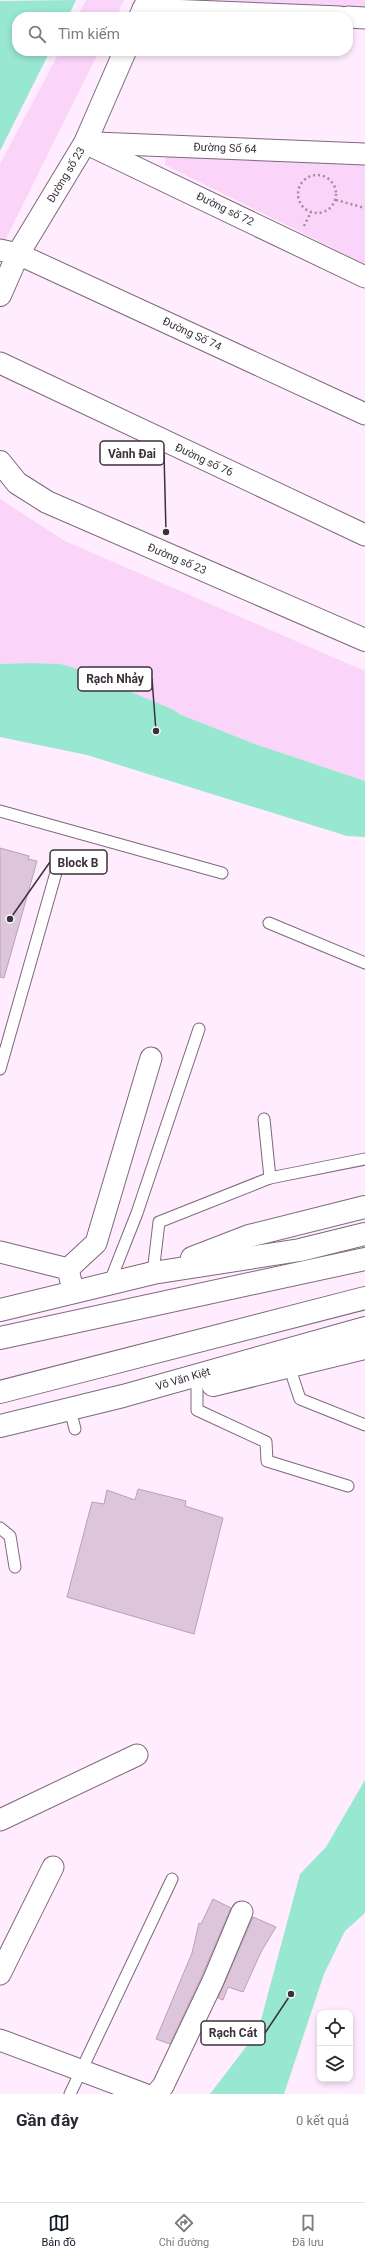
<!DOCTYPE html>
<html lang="vi">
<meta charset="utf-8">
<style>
body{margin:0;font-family:Roboto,sans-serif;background:#f7f7f7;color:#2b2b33}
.controls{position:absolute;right:12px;bottom:12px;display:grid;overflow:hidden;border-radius:8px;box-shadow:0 2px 6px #0003}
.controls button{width:36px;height:36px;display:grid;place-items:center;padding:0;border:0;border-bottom:1px solid #e1e1e2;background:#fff;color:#2b2b33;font:20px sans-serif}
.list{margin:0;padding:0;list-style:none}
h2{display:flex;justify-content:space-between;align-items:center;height:52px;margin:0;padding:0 16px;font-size:17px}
h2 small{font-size:13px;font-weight:400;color:#7c7c81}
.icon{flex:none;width:22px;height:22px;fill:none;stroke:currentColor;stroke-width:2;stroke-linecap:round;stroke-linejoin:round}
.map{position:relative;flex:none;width:365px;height:2094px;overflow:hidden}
.search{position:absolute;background:#fff;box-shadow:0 2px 6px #0003;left:12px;right:12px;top:12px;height:44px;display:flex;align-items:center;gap:10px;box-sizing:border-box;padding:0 14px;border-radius:16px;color:#7c7c81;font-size:15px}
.sheet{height:108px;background:#fff}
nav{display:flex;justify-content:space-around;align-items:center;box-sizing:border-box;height:56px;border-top:1px solid #e1e1e2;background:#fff;font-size:11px;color:#7c7c81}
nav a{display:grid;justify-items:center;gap:2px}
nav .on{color:#111827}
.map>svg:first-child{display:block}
.green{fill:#fad4f9}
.water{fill:#98e7d0}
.building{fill:#ddc6dc;stroke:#b7a1b6}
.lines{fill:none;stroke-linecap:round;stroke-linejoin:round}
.lane-casing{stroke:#7d687c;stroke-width:13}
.street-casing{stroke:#7d687c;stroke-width:23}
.secondary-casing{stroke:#7d687c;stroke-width:24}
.primary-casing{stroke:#7d687c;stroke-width:24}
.highway-casing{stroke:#7d687c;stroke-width:24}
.path{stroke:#9d8f9c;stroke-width:2.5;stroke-dasharray:2 3;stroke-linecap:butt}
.lane{stroke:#fff;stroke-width:11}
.street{stroke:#fff;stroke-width:21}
.secondary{stroke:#fff;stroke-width:22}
.primary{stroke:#fff;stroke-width:22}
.highway{stroke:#fff;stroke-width:22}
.labels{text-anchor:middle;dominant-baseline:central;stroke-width:3.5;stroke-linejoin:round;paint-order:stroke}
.street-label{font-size:11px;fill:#3a313a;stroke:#fff}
.leader{fill:none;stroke:#3a313a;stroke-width:1.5}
.callout-dot{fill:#3a313a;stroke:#fff;stroke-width:1.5}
.callout{fill:#fff;stroke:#3a313a;stroke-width:1.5}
.callout-label{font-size:12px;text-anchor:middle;font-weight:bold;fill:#3a313a}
</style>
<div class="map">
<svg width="365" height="2094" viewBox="0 0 365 2094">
<rect width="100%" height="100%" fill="#ffecfe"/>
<!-- green -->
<g class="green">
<path d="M 86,0 L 124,0 L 116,17 L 77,17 Z"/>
<path d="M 198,0 L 365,0 L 365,10 L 196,3 Z"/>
<path d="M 60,51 L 99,51 L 0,251 L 0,164 Z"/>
<path d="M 166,152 L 365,163 L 365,264 L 165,165 Z"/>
<path d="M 0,499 L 65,541 L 365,671 L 365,781 L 255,744 L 179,714 L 111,683 L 61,664 L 29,663 L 0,664 Z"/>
</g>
<!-- water -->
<g class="water">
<path d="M 76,0 L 68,17 L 17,17 L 17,51 L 50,51 L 0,151 L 0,1 Z"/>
<path d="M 29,663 L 61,664 L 77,669 L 174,710 L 179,714 L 255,744 L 365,781 L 365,837 L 347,836 L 87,755 L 0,737 L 0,664 Z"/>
<path d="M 365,1780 L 365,1913 L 345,1931 L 324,1974 L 284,2094 L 210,2094 L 258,2031 L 300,1874 L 326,1847 Z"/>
</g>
<!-- building -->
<g class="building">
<path d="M 0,848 L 29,856 L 28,859 L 37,861 L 4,978 L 0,977 Z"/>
<path d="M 138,1489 L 186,1501 L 185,1506 L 223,1518 L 194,1634 L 67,1597 L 92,1502 L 104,1504 L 107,1490 L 135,1500 Z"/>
<path d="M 213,1899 L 231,1908 L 202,1976 L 170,2044 L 156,2039 L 192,1953 L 199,1923 L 201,1924 Z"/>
<path d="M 253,1917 L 276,1927 L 261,1952 L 243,1992 L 228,1987 L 223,2000 L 218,1998 Z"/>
</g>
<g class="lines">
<!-- lane casing -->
<g class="lane-casing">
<g id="lane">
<path d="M 0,811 L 222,873"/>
<path d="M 269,923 L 365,963"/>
<path d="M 0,1069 L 59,862"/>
<path d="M 270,1178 L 365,1159"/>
<path d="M 153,1273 L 159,1222 L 270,1178 L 264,1119"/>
<path d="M 109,1284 L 137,1213 L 199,1029"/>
<path d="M 289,1366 L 300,1399 L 365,1425"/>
<path d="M 197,1387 L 197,1410 L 266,1442 L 267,1461 L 348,1486"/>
<path d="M 70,1409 L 75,1429"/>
<path d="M 0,1528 L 10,1536 L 15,1567"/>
<path d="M 70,2094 L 172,1879"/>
</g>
</g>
<!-- street casing -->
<g class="street-casing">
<g id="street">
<path d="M 143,9 L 340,17"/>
<path d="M 348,17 L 365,18"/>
<path d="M 85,143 L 365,277"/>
<path d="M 96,143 L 365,154"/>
<path d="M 0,250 L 18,254 L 365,414"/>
<path d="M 0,363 L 365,535"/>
<path d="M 0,1252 L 68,1269 L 71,1282"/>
<path d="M 68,1269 L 96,1243 L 151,1058"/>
<path d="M 0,1820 L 137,1755"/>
<path d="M 0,1974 L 53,1867"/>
<path d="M 0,2040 L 144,2094"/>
<path d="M 156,2094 L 163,2086 L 213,1981 L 242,1912"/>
</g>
</g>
<!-- secondary casing -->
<g class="secondary-casing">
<g id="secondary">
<path d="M 140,17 L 148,0"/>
<path d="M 0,295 L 18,254 L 85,143 L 125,51"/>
<path d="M 0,462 L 17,483 L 47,502 L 365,640"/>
</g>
</g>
<!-- primary casing -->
<g class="primary-casing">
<g id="primary">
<path d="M 192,1258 L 249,1236 L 365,1207"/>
<path d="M 0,1310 L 153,1273 L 300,1250 L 365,1234"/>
<path d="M 213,1385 L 365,1348"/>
<path d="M 0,1426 L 123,1396 L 365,1328"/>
</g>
</g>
<!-- highway casing -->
<g class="highway-casing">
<g id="highway">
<path d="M 0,1338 L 365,1259"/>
<path d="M 0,1392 L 365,1298"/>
</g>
</g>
<!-- path -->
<g class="path">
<circle cx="317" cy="194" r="19"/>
<path d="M 336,200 L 365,208"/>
<path d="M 304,226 L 311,212"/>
</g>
<!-- lane -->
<use href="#lane" class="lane"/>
<!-- street -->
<use href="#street" class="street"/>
<!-- secondary -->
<use href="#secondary" class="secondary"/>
<!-- primary -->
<use href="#primary" class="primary"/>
<!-- highway -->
<use href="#highway" class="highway"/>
</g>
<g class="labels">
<!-- street labels -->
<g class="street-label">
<text transform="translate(225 148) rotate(2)">Đường Số 64</text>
<text transform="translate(66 175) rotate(-59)">Đường số 23</text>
<text transform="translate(225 209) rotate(26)">Đường số 72</text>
<text transform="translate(192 334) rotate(25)">Đường Số 74</text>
<text transform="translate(204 460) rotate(25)">Đường số 76</text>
<text transform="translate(177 559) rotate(23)">Đường số 23</text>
<text transform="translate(183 1379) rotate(-16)">Võ Văn Kiệt</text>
</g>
</g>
<!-- callouts -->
<path class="leader" d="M166 532L164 453M156 731L152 679M10 919L50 862M291 1994L265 2033"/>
<g class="callout-dot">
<circle cx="166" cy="532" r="4"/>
<circle cx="156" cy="731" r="4"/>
<circle cx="10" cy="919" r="4"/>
<circle cx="291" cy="1994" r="4"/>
</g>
<g class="callout">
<rect x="100" y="441" width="64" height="24" rx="4"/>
<rect x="78" y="667" width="74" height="24" rx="4"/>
<rect x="50" y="850" width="57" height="24" rx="4"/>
<rect x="201" y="2021" width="64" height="24" rx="4"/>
</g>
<g class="callout-label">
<text x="132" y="458">Vành Đai</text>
<text x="115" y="683">Rạch Nhảy</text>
<text x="78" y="867">Block B</text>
<text x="233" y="2037">Rạch Cát</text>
</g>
</svg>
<div class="controls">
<button><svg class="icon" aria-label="locate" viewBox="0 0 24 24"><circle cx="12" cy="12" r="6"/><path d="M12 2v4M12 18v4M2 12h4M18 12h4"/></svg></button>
<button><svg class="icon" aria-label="layers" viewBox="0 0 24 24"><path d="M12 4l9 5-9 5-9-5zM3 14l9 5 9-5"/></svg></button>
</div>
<div class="search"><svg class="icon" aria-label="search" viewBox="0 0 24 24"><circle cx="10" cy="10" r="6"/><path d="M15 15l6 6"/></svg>Tìm kiếm</div>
</div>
<section class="sheet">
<h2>Gần đây<small>0 kết quả</small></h2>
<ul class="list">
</ul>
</section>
<nav>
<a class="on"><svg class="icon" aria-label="map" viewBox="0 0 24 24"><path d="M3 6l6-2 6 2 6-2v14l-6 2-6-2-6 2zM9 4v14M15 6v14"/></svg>Bản đồ</a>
<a><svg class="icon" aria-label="directions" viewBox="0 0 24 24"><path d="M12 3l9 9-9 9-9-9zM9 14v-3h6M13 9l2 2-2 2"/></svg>Chỉ đường</a>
<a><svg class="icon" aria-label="saved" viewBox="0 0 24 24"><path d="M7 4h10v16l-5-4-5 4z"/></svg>Đã lưu</a>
</nav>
